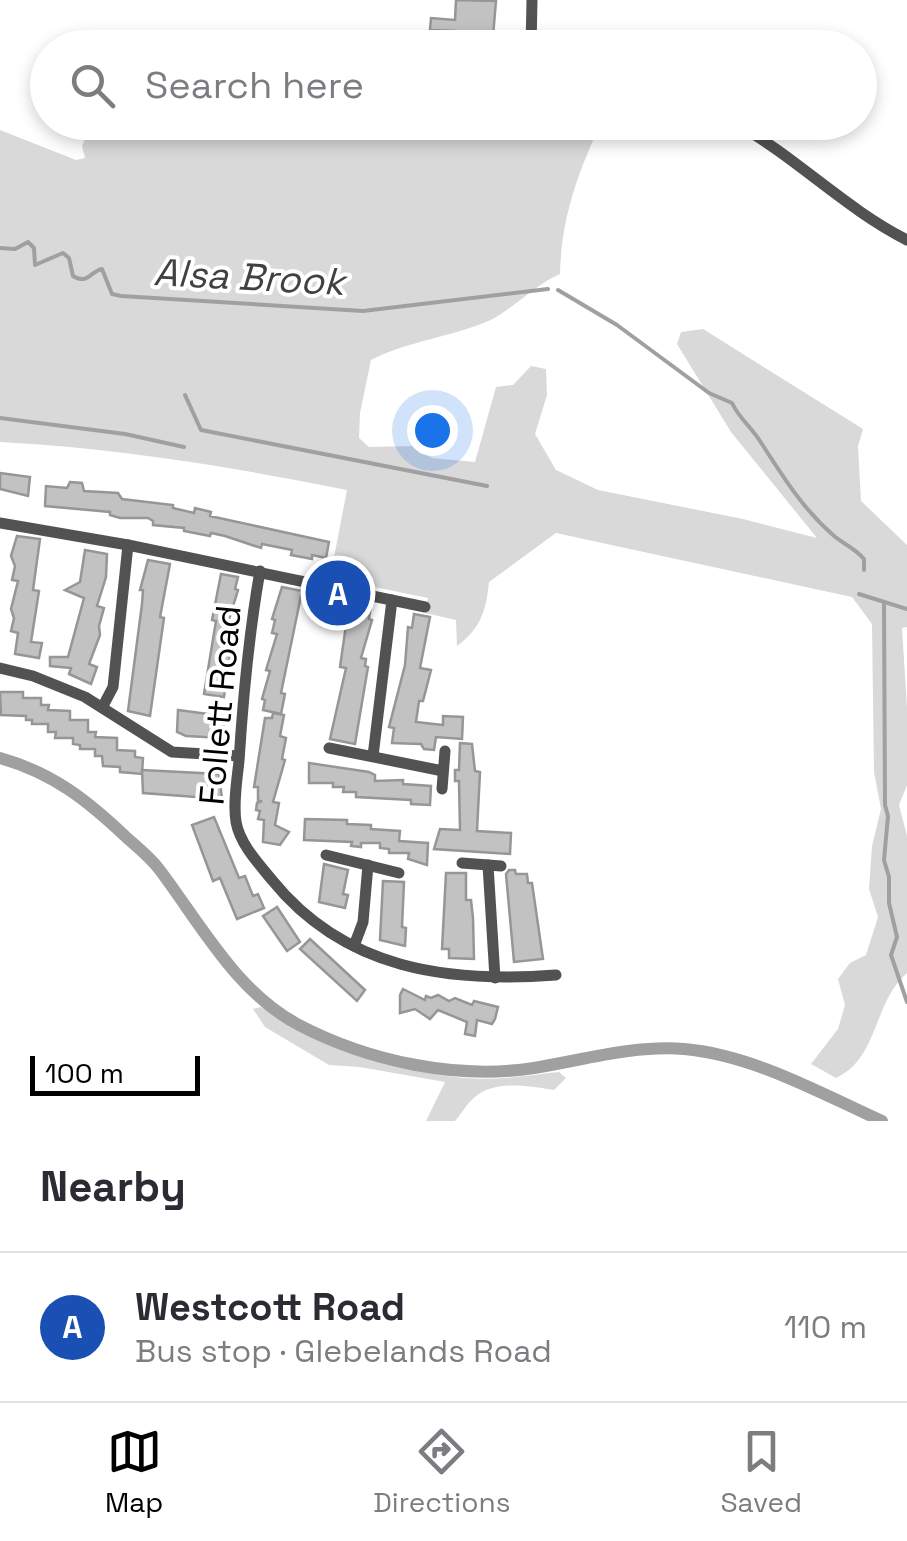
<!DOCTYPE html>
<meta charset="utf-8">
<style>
body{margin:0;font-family:"Space Grotesk",sans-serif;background:#f7f7f7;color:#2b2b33}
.scale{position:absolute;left:30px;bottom:25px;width:170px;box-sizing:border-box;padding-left:10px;border:5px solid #000;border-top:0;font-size:28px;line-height:35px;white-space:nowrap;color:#000;-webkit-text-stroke:8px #fff;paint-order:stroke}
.you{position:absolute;left:432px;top:430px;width:35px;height:35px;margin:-25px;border:8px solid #fff;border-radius:50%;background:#1a73e8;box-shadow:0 0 0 15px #1a73e833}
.badge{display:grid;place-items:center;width:65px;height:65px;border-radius:50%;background:#000;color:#fff;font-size:32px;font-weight:700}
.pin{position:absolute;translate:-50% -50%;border:5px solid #fff;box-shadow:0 2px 10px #0006}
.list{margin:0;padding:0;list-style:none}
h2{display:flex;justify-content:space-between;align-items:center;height:130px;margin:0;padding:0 40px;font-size:42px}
h2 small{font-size:32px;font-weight:400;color:#7c7c81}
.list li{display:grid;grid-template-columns:65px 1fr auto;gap:30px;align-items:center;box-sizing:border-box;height:150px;padding:0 40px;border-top:2px solid #e1e1e2}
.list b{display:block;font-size:38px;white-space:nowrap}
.list p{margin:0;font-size:32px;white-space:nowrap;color:#7c7c81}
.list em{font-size:32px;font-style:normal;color:#7c7c81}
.icon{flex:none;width:55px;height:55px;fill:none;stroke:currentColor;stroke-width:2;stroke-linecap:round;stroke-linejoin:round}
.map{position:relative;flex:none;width:907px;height:1121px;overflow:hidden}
.search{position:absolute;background:#fff;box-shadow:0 5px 15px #0003;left:30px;right:30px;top:30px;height:110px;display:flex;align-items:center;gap:25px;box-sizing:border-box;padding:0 35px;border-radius:55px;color:#7c7c81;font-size:38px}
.sheet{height:280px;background:#fff}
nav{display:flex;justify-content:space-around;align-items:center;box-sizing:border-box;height:140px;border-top:2px solid #e1e1e2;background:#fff;font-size:28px;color:#7c7c81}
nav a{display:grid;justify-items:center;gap:5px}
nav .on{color:#000}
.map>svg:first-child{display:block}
.green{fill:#d9d9d9}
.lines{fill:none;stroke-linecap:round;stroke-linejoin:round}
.stream{stroke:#a0a0a0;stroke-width:4}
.canal{stroke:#a0a0a0;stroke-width:12}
.building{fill:#c2c2c2;stroke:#969696;stroke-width:2.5}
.minor{stroke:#525252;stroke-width:11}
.labels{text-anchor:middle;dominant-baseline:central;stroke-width:8;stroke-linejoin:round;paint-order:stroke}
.street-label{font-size:35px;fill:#000;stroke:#fff}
.water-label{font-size:38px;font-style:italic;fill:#414141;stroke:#fff}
</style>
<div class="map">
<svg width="907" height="1121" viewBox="0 0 907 1121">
<rect width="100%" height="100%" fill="#fff"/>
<!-- green -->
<g class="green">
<path d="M 376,122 L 478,122 L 517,127 L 518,123 L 601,123 C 578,172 561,219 560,274 C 532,286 508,315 481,324 C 444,338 406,342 371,360 L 360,413 L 359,438 L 369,447 L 413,446 L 432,458 L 475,462 L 496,387 L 513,385 L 531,366 L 546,369 L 547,395 L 535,434 L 556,470 L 598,490 L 743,519 L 817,538 L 731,432 L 677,344 L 681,332 L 703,329 L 863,429 L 858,446 L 861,501 L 907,545 L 907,627 L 902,628 L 907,708 L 907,785 L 899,805 L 907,836 L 907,973 C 873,1002 879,1058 836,1078 L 811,1064 L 838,1029 L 845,1005 L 838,979 L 850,963 L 866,955 L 878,917 L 869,889 L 872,846 L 881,809 L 874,772 L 872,624 L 852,597 L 556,533 L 489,582 C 486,611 481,628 457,646 L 456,620 L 425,613 L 428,598 L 330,578 L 347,490 C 233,467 117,448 0,442 L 0,130 L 76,160 L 85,158 L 82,146 L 92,123 Z"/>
<path d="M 261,1007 C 321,1045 394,1072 465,1078 C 496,1081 529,1075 559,1072 L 566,1078 L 554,1090 C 531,1086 496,1080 476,1096 C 468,1102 462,1113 455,1121 L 426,1121 L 445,1082 L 360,1067 L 329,1065 L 265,1027 L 253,1009 Z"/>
</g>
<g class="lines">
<!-- stream -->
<g class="stream">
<path d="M 0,248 L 15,249 L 28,242 L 34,248 L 35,265 L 63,253 L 69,258 L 73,276 C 88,285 89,272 102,269 L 112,294 L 121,296 L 363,311 L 548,289"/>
<path d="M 558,290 L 617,325 L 709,393 L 732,403 C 739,418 751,427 760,441 C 782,475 802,508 833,535 C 843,544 855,548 864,559 L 864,570"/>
<path d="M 185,395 L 201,430 L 487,486"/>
<path d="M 0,418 L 125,434 L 184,447"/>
<path d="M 859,594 L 907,609"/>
<path d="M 884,602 L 885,805 L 888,816 L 884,860 L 889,877 L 889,903 L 897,937 L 891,955 L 907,1002"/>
</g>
<!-- canal -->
<path class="canal" d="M 0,758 C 53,773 87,800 126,837 C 137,847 150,857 159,869 C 200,923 236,992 299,1025 C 368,1061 456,1080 534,1068 C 583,1060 633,1045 684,1049 C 753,1055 820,1093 882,1121"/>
</g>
<!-- building -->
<g class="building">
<path d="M 456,0 L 496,1 L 492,48 L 454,48 L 455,31 L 430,30 L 431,18 L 455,20 Z"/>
<path d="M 0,473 L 30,477 L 28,496 L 0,489 Z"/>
<path d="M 70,482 L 82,483 L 84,491 L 118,493 L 122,499 L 173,505 L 173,508 L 194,513 L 195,508 L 211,512 L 210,516 L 329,542 L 326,558 L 312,555 L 312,559 L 291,555 L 292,550 L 262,544 L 261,548 L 225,536 L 211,533 L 210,536 L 184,531 L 184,528 L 153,525 L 153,521 L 148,518 L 120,518 L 110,515 L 110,512 L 45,506 L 46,486 L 67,488 Z"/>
<path d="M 17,536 L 40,539 L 33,590 L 39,591 L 31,642 L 42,643 L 39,658 L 15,654 L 18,633 L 11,631 L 14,618 L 11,609 L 18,581 L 12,580 L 15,566 L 11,556 Z"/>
<path d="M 85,550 L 107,554 L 106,577 L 97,606 L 104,608 L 99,626 L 100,635 L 89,664 L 97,667 L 91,684 L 69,674 L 71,668 L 50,666 L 50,657 L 68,657 L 84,598 L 65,590 L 80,582 Z"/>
<path d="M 148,560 L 170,564 L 160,617 L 164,618 L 150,716 L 128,711 L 142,604 L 143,590 L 140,590 Z"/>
<path d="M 221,574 L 238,577 L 235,589 L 238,590 L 227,626 L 232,628 L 229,641 L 232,642 L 224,697 L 204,694 L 216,621 L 212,620 Z"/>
<path d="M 282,587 L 302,591 L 281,693 L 285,694 L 281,714 L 263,710 L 265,700 L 262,699 L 270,671 L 266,670 L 277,634 L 272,633 L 275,620 L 272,619 Z"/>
<path d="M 355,602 L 371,605 L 369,619 L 372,620 L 361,658 L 366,659 L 365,666 L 368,667 L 355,744 L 330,739 L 346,668 L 340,667 L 346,625 Z"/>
<path d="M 414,614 L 430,617 L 420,668 L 431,670 L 423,701 L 419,701 L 416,722 L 443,725 L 443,716 L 463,717 L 462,739 L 436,737 L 434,750 L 424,749 L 421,744 L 392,743 L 394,728 L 389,727 L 405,665 L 408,627 L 412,628 Z"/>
<path d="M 0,692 L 23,692 L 23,698 L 41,698 L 41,705 L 49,705 L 48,710 L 70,711 L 70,720 L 88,720 L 88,732 L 96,732 L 95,737 L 117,738 L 117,750 L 135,751 L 135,757 L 143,758 L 142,774 L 120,772 L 120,767 L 103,766 L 102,756 L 95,756 L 95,749 L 80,749 L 80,745 L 73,744 L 73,738 L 55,738 L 56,732 L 48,732 L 48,724 L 32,724 L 32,720 L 26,720 L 26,716 L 1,715 Z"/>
<path d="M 178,710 L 224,716 L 223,738 L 186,736 L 177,732 Z"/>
<path d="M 273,713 L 284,715 L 280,736 L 286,738 L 282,759 L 285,760 L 273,802 L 279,803 L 275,825 L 289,832 L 280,845 L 263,842 L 264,820 L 258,819 L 260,811 L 256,810 L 257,803 L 262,801 L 258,801 L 258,787 L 254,787 L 265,718 L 272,718 Z"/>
<path d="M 460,743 L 472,744 L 475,771 L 480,772 L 477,831 L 511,833 L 510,854 L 434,849 L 440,829 L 460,830 L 459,781 L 455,781 L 455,770 L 459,770 Z"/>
<path d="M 309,763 L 369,772 L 375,775 L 375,781 L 403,780 L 403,784 L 431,786 L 430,805 L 411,804 L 411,800 L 356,797 L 356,792 L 343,792 L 344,787 L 333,787 L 333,783 L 309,783 Z"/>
<path d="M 142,770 L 219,774 L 222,799 L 143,793 Z"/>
<path d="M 214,817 L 239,878 L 245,876 L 253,896 L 258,894 L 264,908 L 237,919 L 220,878 L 213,881 L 192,825 Z"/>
<path d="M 305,819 L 347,820 L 347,824 L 371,825 L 371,829 L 400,831 L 399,841 L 428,843 L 427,865 L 408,859 L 409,853 L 389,853 L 389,849 L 380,848 L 380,843 L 361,843 L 361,847 L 351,846 L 352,842 L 304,840 Z"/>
<path d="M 324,864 L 348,870 L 343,894 L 348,895 L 345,908 L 319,902 Z"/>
<path d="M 509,870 L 515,870 L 516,874 L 527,874 L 528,883 L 532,883 L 543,959 L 514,962 L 506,874 Z"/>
<path d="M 446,873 L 466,873 L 466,900 L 471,900 L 473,918 L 474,959 L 449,958 L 449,949 L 442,949 Z"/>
<path d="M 383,881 L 404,882 L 402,927 L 406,928 L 405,946 L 380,940 Z"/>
<path d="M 277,907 L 300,942 L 287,951 L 263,916 Z"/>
<path d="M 310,939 L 365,990 L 357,1001 L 300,949 Z"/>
<path d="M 403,989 L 425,1000 L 426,996 L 431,998 L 438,995 L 449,1001 L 455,998 L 472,1005 L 474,1001 L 498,1007 L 495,1019 L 492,1024 L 477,1020 L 475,1036 L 465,1034 L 467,1022 L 438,1010 L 430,1019 L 415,1009 L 400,1013 L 400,995 Z"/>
</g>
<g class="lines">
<!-- minor -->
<g class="minor">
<path d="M 531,48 L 532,0"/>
<path d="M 733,122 C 795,156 844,208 907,240"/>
<path d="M 0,523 L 128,545 L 425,607"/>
<path d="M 260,571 C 249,633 243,698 239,761 C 237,780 233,803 236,822 C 240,844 258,863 272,880 C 345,970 448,983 556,975"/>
<path d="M 0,668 L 33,676 L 85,697 L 172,752 L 239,756"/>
<path d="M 103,706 L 113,687 L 128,545"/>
<path d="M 329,748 L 443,771"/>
<path d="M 373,756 L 392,600"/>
<path d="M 442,789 L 445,751"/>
<path d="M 326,855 L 399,873"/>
<path d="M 462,863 L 501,866"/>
<path d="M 488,865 L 495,978"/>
<path d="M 354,946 L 363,922 L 368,865"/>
</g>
</g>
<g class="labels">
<!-- street labels -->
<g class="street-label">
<text transform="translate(220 705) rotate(-85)">Follett Road</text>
</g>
<!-- water labels -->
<g class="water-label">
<text transform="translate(249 277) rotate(3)">Alsa Brook</text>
</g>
</g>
</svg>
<div class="scale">100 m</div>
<div class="you"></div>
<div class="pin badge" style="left:338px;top:593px;background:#1a4fb4">A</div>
<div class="search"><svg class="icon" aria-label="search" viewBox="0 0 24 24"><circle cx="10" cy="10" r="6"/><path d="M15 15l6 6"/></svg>Search here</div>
</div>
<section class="sheet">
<h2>Nearby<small></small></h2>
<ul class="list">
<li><span class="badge" style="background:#1a4fb4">A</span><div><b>Westcott Road</b><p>Bus stop · Glebelands Road</p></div><em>110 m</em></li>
</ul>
</section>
<nav>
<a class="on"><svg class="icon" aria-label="map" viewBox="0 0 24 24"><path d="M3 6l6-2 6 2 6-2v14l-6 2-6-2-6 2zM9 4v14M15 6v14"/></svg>Map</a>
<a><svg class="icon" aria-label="directions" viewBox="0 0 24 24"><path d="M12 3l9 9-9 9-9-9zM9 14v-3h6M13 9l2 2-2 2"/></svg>Directions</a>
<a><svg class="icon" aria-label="saved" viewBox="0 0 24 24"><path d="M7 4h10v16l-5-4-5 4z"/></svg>Saved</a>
</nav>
